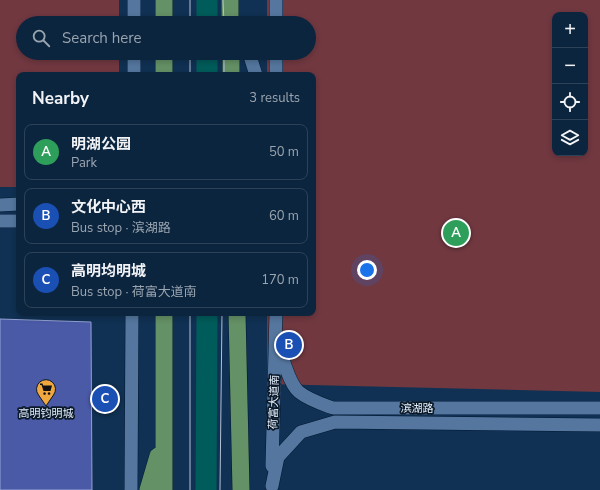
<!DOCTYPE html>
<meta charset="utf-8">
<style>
body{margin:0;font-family:"Nunito Sans","Noto Sans SC",sans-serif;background:#152d45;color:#f1f3f6}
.controls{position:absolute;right:12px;top:12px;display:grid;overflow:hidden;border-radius:8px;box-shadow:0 2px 6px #0003}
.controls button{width:36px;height:36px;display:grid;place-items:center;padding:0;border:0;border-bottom:1px solid #2c4258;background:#0c253e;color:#f1f3f6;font:20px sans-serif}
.you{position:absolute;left:367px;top:270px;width:14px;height:14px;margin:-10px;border:3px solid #fff;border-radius:50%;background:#1a73e8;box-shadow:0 0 0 6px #1a73e833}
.badge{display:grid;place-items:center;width:26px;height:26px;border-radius:50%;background:#bca0f2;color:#fff;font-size:13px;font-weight:700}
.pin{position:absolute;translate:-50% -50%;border:2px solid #fff;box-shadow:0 1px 4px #0006}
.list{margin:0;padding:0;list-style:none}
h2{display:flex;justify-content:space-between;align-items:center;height:52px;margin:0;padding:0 16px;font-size:17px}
h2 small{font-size:13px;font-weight:400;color:#9aa5b0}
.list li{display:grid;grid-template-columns:26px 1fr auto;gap:12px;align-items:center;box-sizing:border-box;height:56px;margin:0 8px 8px;padding:0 8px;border:1px solid #2c4258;border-radius:8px}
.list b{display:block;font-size:15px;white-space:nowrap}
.list p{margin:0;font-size:13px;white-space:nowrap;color:#9aa5b0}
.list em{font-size:13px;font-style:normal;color:#9aa5b0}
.icon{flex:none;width:22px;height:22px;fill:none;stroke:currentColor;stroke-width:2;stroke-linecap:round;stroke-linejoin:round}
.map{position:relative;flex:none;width:600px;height:490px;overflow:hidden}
.search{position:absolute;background:#0c253e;box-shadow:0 2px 6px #0003;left:16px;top:16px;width:300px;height:44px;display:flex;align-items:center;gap:10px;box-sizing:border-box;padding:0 14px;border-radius:22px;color:#9aa5b0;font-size:15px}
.panel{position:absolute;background:#0c253e;box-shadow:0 2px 6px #0003;left:16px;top:72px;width:300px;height:244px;border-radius:8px}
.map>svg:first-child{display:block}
.green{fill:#713840;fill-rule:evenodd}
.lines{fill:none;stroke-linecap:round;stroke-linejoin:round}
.river{stroke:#005c5a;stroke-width:21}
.building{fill:#4a5aa7;stroke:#94a1d2}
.tertiary-casing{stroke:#021832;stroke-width:14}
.primary-casing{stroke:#021832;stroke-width:18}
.tertiary{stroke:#55779f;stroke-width:13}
.primary{stroke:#659166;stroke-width:17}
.tram{stroke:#b2c2d5;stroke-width:1}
.labels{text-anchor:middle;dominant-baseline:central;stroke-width:3.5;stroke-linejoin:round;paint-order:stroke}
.street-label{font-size:11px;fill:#e5f0fe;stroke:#0b1928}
.poi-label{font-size:11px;fill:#e5f0fe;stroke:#0b1928}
</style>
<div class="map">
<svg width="600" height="490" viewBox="0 0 600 490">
<rect width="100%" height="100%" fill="#103153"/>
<!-- green -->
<g class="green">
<path d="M 0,0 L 119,0 L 119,23 L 23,23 L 23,53 L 119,53 L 119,75 L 19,75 L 19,187 L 0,187 Z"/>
<path d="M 267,0 L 600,0 L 600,392 L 267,384 L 267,313 L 313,313 L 313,75 L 267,75 L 267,53 L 309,53 L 309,23 L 267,23 ZM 555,15 L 585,15 L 585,153 L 555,153 Z"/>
</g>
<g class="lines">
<!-- river -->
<g class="river">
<path d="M 207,23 L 207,0"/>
<path d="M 207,75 L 207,53"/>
<path d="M 206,490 L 207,313"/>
</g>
</g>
<!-- building -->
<path class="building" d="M 0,319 L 91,322 L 92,490 L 0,490 Z"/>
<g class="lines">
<!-- tertiary casing -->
<g class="tertiary-casing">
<g id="tertiary">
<path d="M 276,0 L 276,23"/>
<path d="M 134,23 L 134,0"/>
<path d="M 249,53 L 256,75"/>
<path d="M 276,53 L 276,75"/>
<path d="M 134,75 L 134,53"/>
<path d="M 0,205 L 19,204"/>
<path d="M 0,221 L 19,221"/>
<path d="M 276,335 C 280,349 288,383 299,392 C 309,400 322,404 333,408 L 600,408"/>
<path d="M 272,466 L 276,313"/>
<path d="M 272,486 L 278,457 L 301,432 L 335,422 L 600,425"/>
<path d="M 131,490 L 132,313"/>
</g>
</g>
<!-- primary casing -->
<g class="primary-casing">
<g id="primary">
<path d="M 164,23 L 164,0"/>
<path d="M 230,23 L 230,0"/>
<path d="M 231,53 L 231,75"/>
<path d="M 164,75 L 164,53"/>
<path d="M 237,313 L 241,490"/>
<path d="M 148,490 L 158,456"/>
<path d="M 164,490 L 164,313"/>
</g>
</g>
<!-- tertiary -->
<use href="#tertiary" class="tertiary"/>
<!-- primary -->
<use href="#primary" class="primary"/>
<!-- tram -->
<g class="tram">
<path d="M 223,0 L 224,23"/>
<path d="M 190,23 L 190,0"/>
<path d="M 224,53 L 224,75"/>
<path d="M 190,75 L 190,53"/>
<path d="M 190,490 L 190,313"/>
<path d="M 220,490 L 222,313"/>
</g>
</g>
<!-- icons -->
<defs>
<g id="supermarket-pin" transform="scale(1)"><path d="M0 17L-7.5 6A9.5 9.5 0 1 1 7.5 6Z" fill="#efa73e" stroke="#0b1928"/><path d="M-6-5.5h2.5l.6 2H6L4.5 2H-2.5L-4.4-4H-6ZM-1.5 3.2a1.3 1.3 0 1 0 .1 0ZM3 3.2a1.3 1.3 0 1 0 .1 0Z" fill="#111"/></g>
</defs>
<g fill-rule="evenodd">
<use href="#supermarket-pin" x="46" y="389"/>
</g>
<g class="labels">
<!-- street labels -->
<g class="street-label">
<text transform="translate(274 402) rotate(-88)">荷富大道南</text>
<text x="417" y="408">滨湖路</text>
</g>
<!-- poi labels -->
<g class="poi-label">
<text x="46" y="413">高明钧明城</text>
</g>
</g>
</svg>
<div class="controls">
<button>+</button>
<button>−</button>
<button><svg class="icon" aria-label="locate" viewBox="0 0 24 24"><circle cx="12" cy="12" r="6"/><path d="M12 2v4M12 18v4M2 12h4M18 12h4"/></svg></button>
<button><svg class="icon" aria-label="layers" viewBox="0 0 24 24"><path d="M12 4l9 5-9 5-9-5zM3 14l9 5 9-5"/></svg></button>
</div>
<div class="you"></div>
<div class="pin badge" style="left:456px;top:233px;background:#2e9e5b">A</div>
<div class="pin badge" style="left:289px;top:345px;background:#1a4fb4">B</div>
<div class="pin badge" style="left:105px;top:399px;background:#1a4fb4">C</div>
<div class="search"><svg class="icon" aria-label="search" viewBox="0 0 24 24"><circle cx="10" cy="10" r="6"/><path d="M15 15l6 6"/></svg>Search here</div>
<section class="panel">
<h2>Nearby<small>3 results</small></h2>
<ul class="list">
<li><span class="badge" style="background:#2e9e5b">A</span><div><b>明湖公园</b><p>Park</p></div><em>50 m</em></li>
<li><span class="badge" style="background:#1a4fb4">B</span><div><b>文化中心西</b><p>Bus stop · 滨湖路</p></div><em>60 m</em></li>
<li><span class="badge" style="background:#1a4fb4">C</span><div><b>高明均明城</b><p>Bus stop · 荷富大道南</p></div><em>170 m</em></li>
</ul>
</section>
</div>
